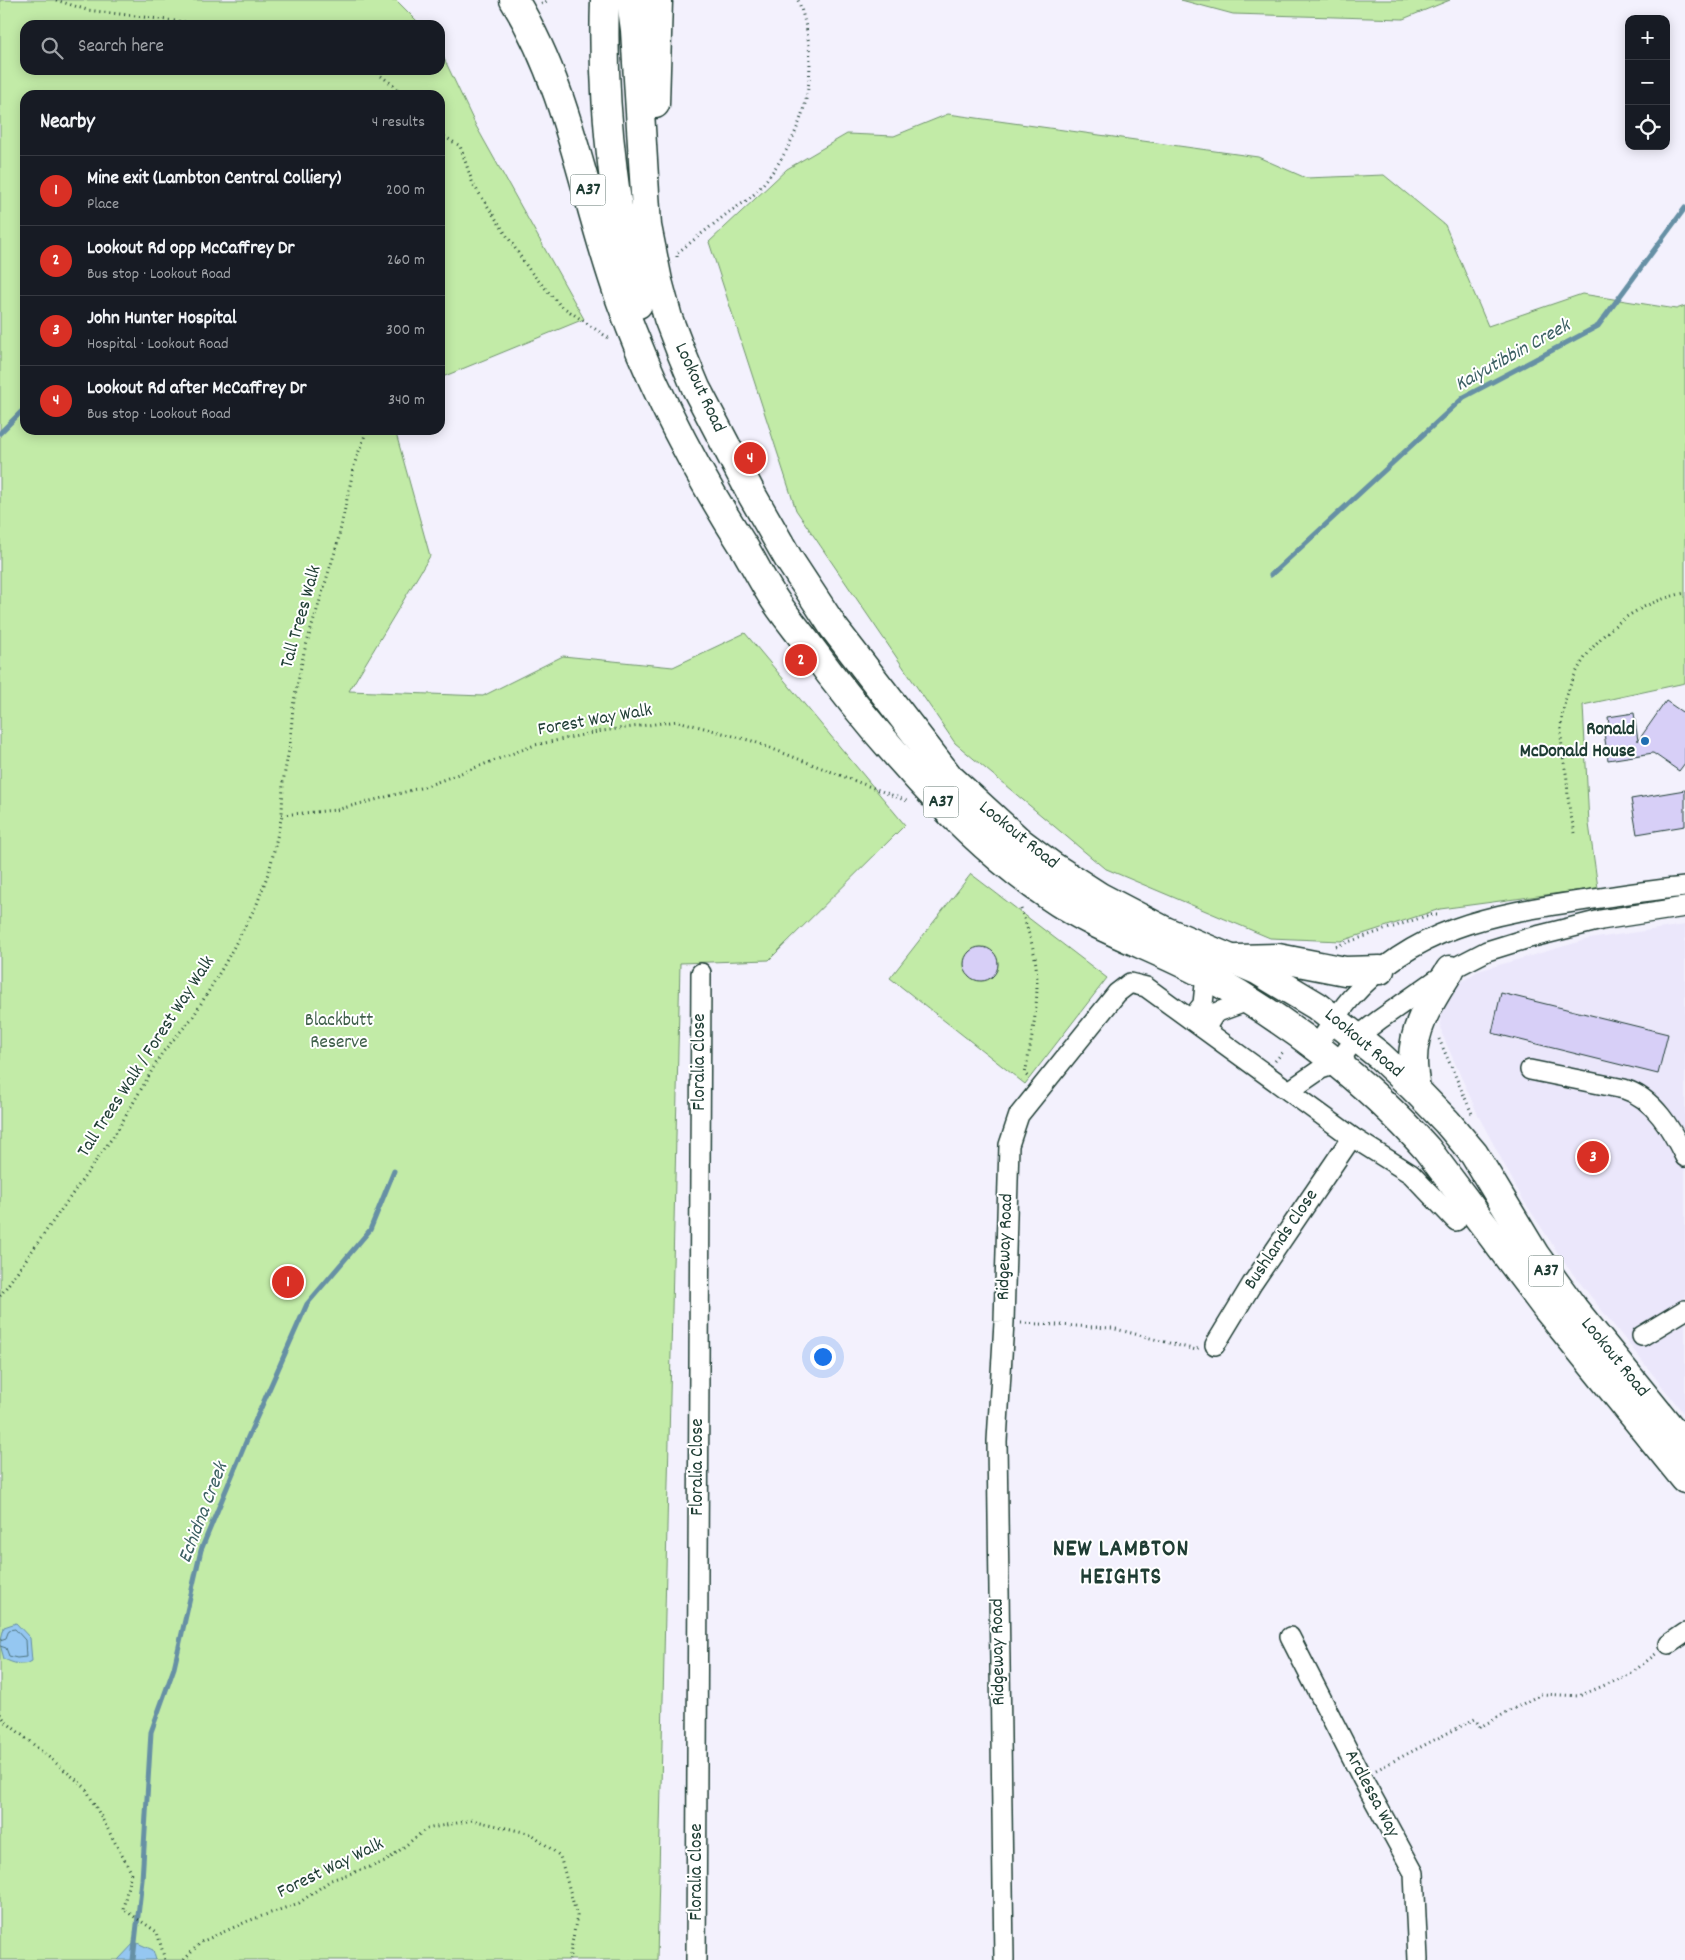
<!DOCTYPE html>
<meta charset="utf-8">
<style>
body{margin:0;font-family:Dekko,sans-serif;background:#242831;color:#f1f3f6}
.controls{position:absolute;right:15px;top:15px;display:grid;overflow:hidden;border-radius:10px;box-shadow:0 2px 12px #0003}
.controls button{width:45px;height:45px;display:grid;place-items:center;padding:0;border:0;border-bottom:1px solid #363941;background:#171b24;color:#f1f3f6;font:25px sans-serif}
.you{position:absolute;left:822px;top:1356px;width:18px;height:18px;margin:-12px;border:4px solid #fff;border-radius:50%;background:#1a73e8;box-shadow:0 0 0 8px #1a73e833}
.badge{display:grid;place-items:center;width:32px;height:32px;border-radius:50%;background:#d93025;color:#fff;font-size:16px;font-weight:700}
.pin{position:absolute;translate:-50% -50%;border:2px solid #fff;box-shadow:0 1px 5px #0006}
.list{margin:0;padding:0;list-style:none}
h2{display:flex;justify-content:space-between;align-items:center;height:65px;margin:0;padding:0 20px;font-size:21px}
h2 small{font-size:16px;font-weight:400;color:#9ea1a6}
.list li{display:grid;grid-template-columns:32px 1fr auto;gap:15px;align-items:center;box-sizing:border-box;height:70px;padding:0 20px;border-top:1px solid #363941}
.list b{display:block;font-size:19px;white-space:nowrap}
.list p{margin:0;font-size:16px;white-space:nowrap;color:#9ea1a6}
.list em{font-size:16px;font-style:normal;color:#9ea1a6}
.icon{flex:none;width:28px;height:28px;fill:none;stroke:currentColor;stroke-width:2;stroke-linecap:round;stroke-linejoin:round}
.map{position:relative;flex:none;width:1685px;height:1960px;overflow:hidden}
.search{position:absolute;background:#171b24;box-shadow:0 2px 12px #0003;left:20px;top:20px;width:425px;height:55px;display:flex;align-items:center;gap:12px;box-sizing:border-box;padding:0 18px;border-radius:15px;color:#9ea1a6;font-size:19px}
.panel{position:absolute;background:#171b24;box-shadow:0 2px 12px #0003;left:20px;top:90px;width:425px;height:345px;border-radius:15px}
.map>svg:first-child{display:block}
.built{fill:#ebe7fb}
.green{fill:#c2eba7;stroke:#70946e}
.water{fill:#95c7f1;stroke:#6690a5}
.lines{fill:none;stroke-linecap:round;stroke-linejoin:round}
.shore{stroke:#4e7480;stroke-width:1}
.stream{stroke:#6690a5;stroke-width:5}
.building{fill:#d7cff7;stroke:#1f3d34}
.minor-casing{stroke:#1f3d34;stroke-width:22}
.highway-casing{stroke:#1f3d34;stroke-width:31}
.path{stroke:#1f3d34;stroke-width:3;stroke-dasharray:1 4;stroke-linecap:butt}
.minor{stroke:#fff;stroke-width:19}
.highway{stroke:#fff;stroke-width:28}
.poi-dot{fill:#1f6fb2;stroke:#fff;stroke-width:2}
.labels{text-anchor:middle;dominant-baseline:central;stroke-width:4;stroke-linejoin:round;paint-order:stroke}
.shield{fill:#fff;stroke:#627771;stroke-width:1}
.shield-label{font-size:18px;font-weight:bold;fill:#1f3d34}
.street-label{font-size:19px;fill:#1f3d34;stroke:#fff}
.poi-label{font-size:19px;font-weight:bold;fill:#1f3d34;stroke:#fff;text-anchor:end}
.park-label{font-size:19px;fill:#40604b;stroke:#fff}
.water-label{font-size:20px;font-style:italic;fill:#3c6063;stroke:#fff}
.district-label{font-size:24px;font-weight:bold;letter-spacing:1px;fill:#1f3d34;stroke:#fff}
</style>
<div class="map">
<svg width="1685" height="1960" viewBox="0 0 1685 1960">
<rect width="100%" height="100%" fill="#f3f1fd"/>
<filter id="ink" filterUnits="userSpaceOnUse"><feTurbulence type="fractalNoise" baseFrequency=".02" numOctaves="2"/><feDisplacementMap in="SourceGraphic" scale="10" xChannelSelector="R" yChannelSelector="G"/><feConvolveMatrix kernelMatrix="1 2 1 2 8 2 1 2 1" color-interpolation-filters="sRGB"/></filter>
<g filter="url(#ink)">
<!-- built -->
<path class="built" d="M 1685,925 L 1685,1415 L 1566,1265 L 1522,1198 L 1479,1117 L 1442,1034 L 1440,1014 L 1447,994 L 1461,982 L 1478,971 L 1589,939 Z"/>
<!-- green -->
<g class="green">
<path d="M 0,0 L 396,0 L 421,25 L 25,25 L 25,70 L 440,70 L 440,50 L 476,126 L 584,319 L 440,378 L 440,95 L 25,95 L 25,430 L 395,430 L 430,556 L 349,691 L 483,696 L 563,656 L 673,667 L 745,633 L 905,825 L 769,960 L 680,963 L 657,1960 L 0,1960 Z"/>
<path d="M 1181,0 L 1450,0 L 1403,19 L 1233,14 Z"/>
<path d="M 948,114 L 1258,157 L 1306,178 L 1384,175 L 1445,225 L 1488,326 L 1582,294 L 1676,309 L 1685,306 L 1685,683 L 1583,705 L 1589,824 L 1598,888 L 1440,909 L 1341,941 L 1270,938 L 1104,868 L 955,743 L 796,510 L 709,242 L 787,169 L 847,134 L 894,136 Z"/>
<path d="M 971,874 L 1107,978 L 1025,1084 L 890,978 Z"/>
</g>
<!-- water -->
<g class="water">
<path d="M 16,1623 L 30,1638 L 32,1661 C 23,1667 13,1663 4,1659 L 0,1644 L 4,1627 Z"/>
<path d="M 135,1942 L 153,1950 L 156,1960 L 118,1960 Z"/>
</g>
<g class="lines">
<!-- shore -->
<path class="shore" d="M 0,1640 L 6,1638 L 9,1630 L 15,1629 L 25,1640 L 26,1657 L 17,1658 L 9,1656 L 6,1648 L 0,1646"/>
<!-- stream -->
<g class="stream">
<path d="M 0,433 L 25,408"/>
<path d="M 1271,575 L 1464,397 L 1598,326 L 1685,208"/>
<path d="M 133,1960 L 142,1880 L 151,1732 L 174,1668 L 201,1550 L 248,1437 L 307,1304 L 370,1230 L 394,1171"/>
</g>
</g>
<!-- building -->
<g class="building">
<path d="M 1666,701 L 1685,714 L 1685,763 L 1679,771 L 1653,753 L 1608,760 L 1604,733 L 1610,732 L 1608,717 L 1634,713 L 1638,741 Z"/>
<path d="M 1685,790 L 1685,826 L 1637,834 L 1631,799 Z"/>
<circle cx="981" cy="964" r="17"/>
<path d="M 1501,993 L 1668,1034 L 1658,1074 L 1492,1033 Z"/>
</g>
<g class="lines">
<!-- minor casing -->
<g class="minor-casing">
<g id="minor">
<path d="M 1191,1019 L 1203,1004 L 1206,975"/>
<path d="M 1205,1029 L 1215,1013 L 1248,1001"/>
<path d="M 1316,1047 C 1327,1031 1338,1013 1351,998 C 1413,928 1492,914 1580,901 C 1615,896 1650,890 1685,887"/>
<path d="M 1337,1063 L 1357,1037 L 1379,1020 L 1450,970 L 1487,951 L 1529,938 L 1601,920 L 1685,907"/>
<path d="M 1530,1070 L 1624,1089 C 1654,1098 1672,1130 1685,1157"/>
<path d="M 1289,1091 L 1321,1069 L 1345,1061"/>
<path d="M 1642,1336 L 1685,1310"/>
<path d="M 1215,1345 L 1252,1284 L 1352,1137"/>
<path d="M 1290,1637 L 1362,1778 L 1414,1873 L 1418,1960"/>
<path d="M 1669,1644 L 1685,1633"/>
<path d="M 696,1960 L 701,973"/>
<path d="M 1004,1960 L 997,1441 L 1004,1322 L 1009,1145 L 1019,1115 L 1117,993 L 1130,983 L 1146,987 L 1352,1137 L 1411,1174 L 1456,1221"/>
</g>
</g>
<!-- highway casing -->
<g class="highway-casing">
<g id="highway">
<path d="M 514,0 C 571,93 584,201 621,302 C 652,388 695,470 744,547 C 753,562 761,578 771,594 C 781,611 795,627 807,643 C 837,684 869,724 903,762 C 945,810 996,860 1049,896 C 1096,929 1155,947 1206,975 C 1286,1019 1367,1081 1427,1149 L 1547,1309 L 1685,1479"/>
<path d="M 605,0 C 603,58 606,115 613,172 C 618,216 628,260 638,304"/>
<path d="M 631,0 L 635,30 L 647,226 L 658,281 L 668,318 L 681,352 L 696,388 L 752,495 L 788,558 L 834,628 L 949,777 L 1020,842 L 1052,866 L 1100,897 L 1165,931 L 1257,970 L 1317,1006 L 1380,1056 L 1416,1090 L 1447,1122 L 1474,1154 L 1535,1255 L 1574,1309 L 1685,1446"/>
<path d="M 655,104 L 658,0"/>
<path d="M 1237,959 L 1278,958 L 1345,971 L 1380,970"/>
<path d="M 1416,1090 C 1415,1081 1413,1071 1413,1063 C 1412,1027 1432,999 1450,970"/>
</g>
</g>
<!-- path -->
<g class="path">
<path d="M 56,0 L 87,10 L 208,25"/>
<path d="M 541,4 L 549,0"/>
<path d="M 373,70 L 396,87 L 401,95"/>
<path d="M 440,134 L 460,146 L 473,184 L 530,271 L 560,305 L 610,339"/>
<path d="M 677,257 L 677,253 C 694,240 711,226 728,213 C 738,206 751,199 758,190 C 806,135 824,69 798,0"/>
<path d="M 282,815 L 336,810 L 424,787 L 535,745 L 602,731 L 678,721 L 752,741 L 907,801"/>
<path d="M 1575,833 C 1573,824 1570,814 1569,804 C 1567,794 1568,783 1566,773 C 1563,758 1561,744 1561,728 C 1565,659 1619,606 1685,593"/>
<path d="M 1021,909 C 1026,925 1032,941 1035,958 C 1041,996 1032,1037 1025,1074 L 1028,1077"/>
<path d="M 1336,946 L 1429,915 L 1437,915"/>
<path d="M 1439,1039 L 1473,1116"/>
<path d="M 1275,1061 L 1284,1051"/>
<path d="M 0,1296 L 117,1131 L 162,1053 L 193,1017 L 223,967 L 257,904 L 270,868 L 282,815 L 283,782 L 290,744 L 293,706 L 304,652 L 337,545 L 355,462 L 367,430"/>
<path d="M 1021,1323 L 1112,1328 L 1196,1350 L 1198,1348"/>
<path d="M 0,1714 L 6,1722 L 85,1787 L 131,1872 L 123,1909 L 157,1932 L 165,1960"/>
<path d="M 1376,1770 L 1475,1719 L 1480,1727 L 1541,1694 L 1579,1696 L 1629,1675 L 1657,1653"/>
<path d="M 184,1960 L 201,1942 L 248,1921 L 299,1903 L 331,1880 L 385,1862 L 426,1829 L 472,1820 L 532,1834 L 560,1856 L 577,1916 L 569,1960"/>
</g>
<!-- minor -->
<use href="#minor" class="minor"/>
<!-- highway -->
<use href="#highway" class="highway"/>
</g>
</g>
<!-- markers -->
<circle class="poi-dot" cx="1645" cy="741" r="5"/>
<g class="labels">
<!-- shield labels -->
<g class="shield">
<rect x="570.5" y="174.5" width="35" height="31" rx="4"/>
<rect x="923.5" y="786.5" width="35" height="31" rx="4"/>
<rect x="1528.5" y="1255.5" width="35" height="31" rx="4"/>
</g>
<g class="shield-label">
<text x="588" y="190">A37</text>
<text x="941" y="802">A37</text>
<text x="1546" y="1271">A37</text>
</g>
<!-- street labels -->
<g class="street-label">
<text transform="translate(699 388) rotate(65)">Lookout Road</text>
<text transform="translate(302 617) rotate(-74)">Tall Trees Walk</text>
<text transform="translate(595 721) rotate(-10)">Forest Way Walk</text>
<text transform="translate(1018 836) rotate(39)">Lookout Road</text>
<text transform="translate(1363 1044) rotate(40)">Lookout Road</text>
<text transform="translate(147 1057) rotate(-57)">Tall Trees Walk / Forest Way Walk</text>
<text transform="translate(700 1062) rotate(-90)">Floralia Close</text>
<text transform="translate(1282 1240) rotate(-56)">Bushlands Close</text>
<text transform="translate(1006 1247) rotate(-88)">Ridgeway Road</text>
<text transform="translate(1614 1358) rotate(51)">Lookout Road</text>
<text transform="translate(698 1467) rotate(-90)">Floralia Close</text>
<text transform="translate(999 1652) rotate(-91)">Ridgeway Road</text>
<text transform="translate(1371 1794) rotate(62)">Ardlessa Way</text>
<text transform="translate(331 1869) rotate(-26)">Forest Way Walk</text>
<text transform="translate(697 1872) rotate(-90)">Floralia Close</text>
</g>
<!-- poi labels -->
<g class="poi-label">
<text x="1635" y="730">Ronald<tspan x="1635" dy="22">McDonald House</tspan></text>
</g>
<!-- park labels -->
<g class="park-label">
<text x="339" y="1021">Blackbutt<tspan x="339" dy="22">Reserve</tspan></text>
</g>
<!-- water labels -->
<g class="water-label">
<text transform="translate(1513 356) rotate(-29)">Kaiyutibbin Creek</text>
<text transform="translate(204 1513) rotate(-69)">Echidna Creek</text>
</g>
<!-- district labels -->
<g class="district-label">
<text x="1121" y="1550">NEW LAMBTON<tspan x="1121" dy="28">HEIGHTS</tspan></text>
</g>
</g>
</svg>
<div class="controls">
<button>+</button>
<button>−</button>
<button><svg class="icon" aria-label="locate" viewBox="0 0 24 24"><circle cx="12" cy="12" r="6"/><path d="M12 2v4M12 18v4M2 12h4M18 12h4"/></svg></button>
</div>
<div class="you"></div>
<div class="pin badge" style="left:288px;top:1282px">1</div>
<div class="pin badge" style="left:801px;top:660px">2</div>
<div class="pin badge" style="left:1593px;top:1157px">3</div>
<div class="pin badge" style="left:750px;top:458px">4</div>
<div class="search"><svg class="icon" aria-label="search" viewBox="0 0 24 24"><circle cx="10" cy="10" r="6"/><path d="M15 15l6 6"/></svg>Search here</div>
<section class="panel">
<h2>Nearby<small>4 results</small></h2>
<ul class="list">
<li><span class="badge">1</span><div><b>Mine exit (Lambton Central Colliery)</b><p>Place</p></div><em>200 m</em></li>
<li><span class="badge">2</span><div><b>Lookout Rd opp McCaffrey Dr</b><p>Bus stop · Lookout Road</p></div><em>260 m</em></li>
<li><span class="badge">3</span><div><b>John Hunter Hospital</b><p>Hospital · Lookout Road</p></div><em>300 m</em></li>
<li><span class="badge">4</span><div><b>Lookout Rd after McCaffrey Dr</b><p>Bus stop · Lookout Road</p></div><em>340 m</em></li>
</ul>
</section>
</div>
